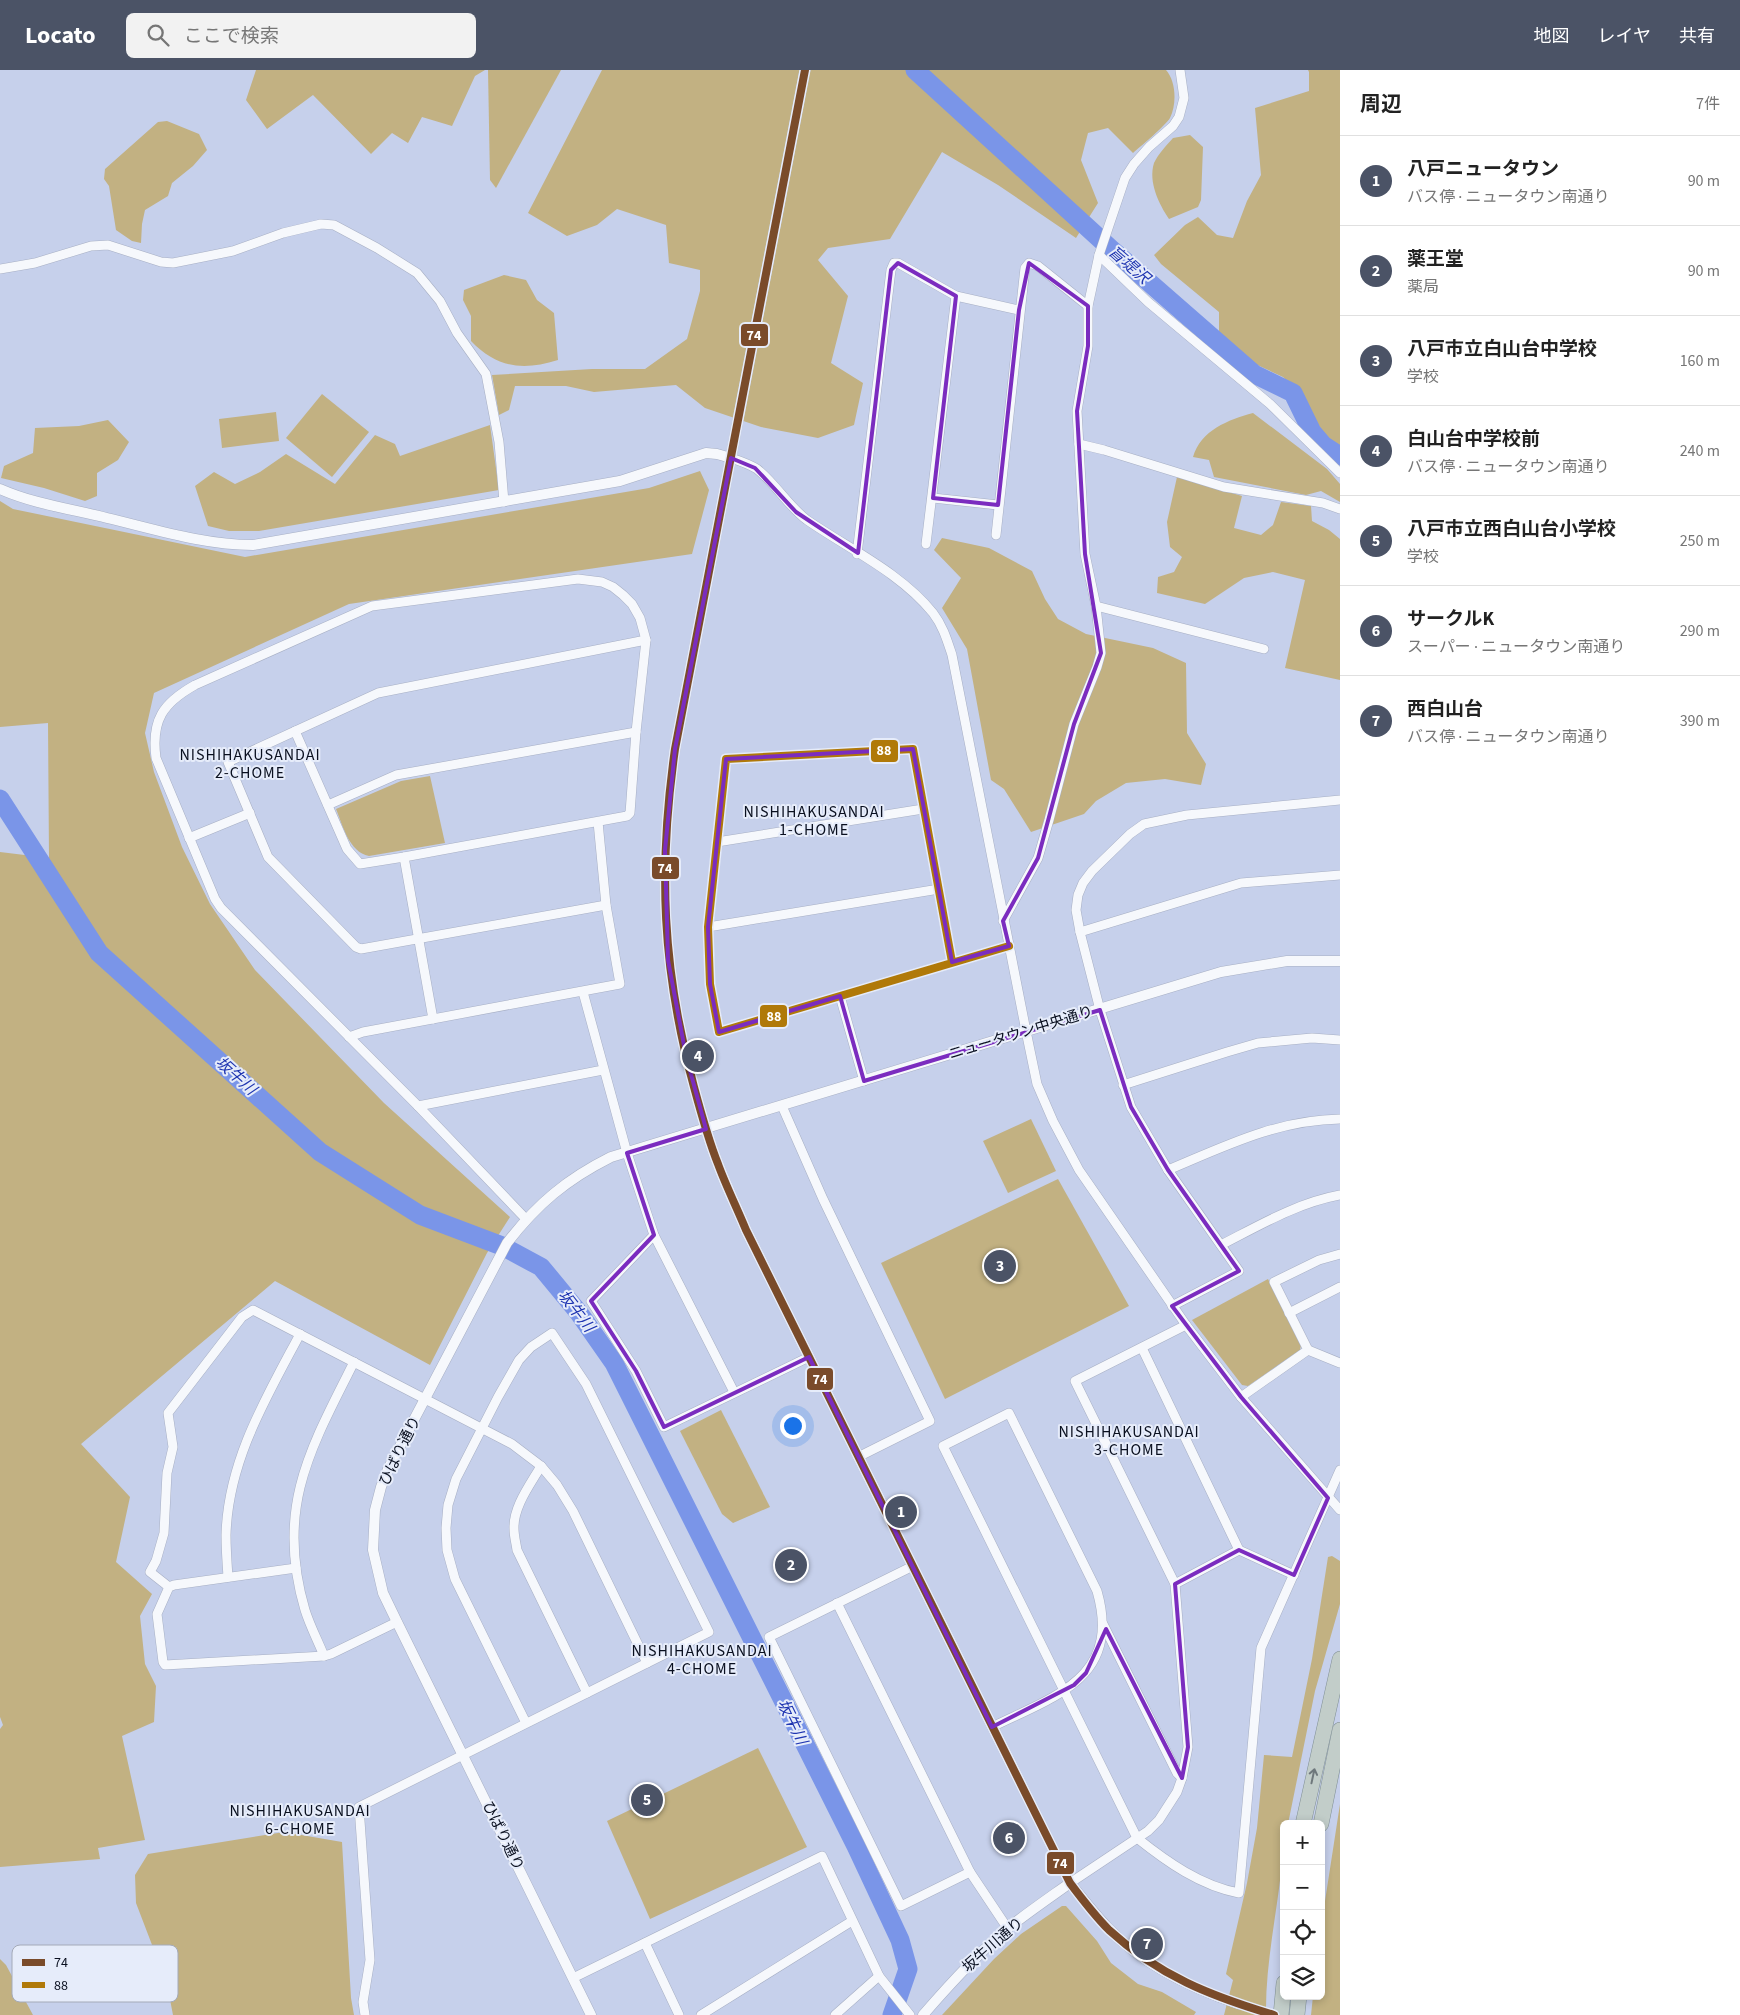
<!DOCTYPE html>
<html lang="ja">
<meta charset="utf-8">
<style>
body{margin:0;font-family:"Source Sans 3","Noto Sans JP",sans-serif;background:#f2f2f2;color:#222}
.controls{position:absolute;right:15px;bottom:15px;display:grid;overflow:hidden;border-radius:8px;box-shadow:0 2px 8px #0003}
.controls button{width:45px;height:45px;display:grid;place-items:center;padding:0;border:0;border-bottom:1px solid #e0e0e0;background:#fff;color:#222;font:25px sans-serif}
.you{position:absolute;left:792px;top:1355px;width:18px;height:18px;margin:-12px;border:4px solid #fff;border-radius:50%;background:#1a73e8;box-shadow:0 0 0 8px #1a73e833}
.badge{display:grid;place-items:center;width:32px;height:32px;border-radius:50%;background:#4b5366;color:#fff;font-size:16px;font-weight:700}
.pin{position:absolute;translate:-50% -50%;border:2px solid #fff;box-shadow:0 1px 5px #0006}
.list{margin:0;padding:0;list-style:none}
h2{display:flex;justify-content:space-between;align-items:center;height:65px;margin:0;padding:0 20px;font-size:21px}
h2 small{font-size:16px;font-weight:400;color:#767676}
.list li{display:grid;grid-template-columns:32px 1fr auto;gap:15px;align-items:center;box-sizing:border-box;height:90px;padding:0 20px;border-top:1px solid #e0e0e0}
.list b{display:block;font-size:19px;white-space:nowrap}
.list p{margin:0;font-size:16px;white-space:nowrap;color:#767676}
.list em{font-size:16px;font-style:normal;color:#767676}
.icon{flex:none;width:28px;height:28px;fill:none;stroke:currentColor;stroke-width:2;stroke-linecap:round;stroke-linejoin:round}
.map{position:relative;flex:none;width:1340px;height:1945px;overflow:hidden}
header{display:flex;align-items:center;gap:30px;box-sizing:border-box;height:70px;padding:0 25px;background:#4b5366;color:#fff}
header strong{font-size:24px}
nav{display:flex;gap:28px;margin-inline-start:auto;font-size:18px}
.search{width:350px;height:45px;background:#f2f2f2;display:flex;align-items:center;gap:12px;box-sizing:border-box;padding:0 18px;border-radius:8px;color:#767676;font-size:19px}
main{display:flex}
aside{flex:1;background:#fff}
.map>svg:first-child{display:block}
.green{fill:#c2b182}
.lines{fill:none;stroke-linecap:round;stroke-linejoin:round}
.river{stroke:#7a95e8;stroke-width:19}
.tertiary-tunnel{stroke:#aab3cc;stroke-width:10;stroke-dasharray:10 5;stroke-linecap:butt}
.minor-casing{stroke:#a7afc4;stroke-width:10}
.tertiary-casing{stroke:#a7afc4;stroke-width:11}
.motorway-casing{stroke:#7f8e93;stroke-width:16}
.minor{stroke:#f6f8fc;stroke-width:9}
.tertiary{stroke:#f6f8fc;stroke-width:10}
.motorway{stroke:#c2cdc9;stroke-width:15}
.bus-1-casing{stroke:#e6ecfa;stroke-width:11}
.bus-2-casing{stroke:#e6ecfa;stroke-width:11}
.bus-1{stroke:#7a4b2a;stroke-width:8}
.bus-2{stroke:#b07909;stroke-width:8}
.oneway{stroke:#6f787c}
.marked{fill:none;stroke:#7b2cbf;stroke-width:4;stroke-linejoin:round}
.labels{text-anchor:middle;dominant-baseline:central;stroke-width:4;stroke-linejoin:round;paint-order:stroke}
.street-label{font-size:15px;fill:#090f1f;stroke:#e6ecfa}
.water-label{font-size:16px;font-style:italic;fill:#1f35b1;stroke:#e6ecfa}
.neighbourhood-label{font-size:16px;letter-spacing:1px;fill:#090f1f;stroke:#e6ecfa}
.key{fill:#e6ecfa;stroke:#a4aab8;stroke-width:1}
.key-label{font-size:14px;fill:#090f1f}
.line-badge{stroke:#e6ecfa;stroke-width:2}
.badge-label{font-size:14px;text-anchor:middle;font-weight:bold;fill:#fff}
</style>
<header>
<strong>Locato</strong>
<div class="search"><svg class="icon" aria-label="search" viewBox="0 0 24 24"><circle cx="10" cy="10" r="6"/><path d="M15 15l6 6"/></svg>ここで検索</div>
<nav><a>地図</a><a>レイヤ</a><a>共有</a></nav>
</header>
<main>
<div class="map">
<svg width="1340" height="1945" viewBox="0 0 1340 1945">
<rect width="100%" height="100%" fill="#c6d0eb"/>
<!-- green -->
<g class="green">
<path d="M 256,0 L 485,0 L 475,6 L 452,56 L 422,47 L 408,73 L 392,63 L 371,84 L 313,25 L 267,59 L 246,30 Z"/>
<path d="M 488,0 L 561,0 L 496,118 L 490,110 Z"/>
<path d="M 602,0 L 1166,0 C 1176,11 1177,34 1170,48 C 1165,56 1141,76 1133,83 L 1108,58 L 1088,63 L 1081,90 L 1098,133 L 1076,168 L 998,115 L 942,82 L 890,169 L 828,178 L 818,190 L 848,226 L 831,293 L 863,313 L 854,355 L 818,368 L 761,357 L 705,338 L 676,315 L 594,322 L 566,316 L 515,316 L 509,340 L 499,345 L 492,305 L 592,299 L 645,299 L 687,269 L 700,221 L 700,200 L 669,193 L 666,155 L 617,139 L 597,155 L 567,166 L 528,143 Z"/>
<path d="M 1308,0 L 1340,0 L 1340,377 L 1326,368 L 1302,325 L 1283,307 L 1253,293 L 1219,265 L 1219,242 L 1161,194 L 1154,185 L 1185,155 L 1198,147 L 1217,165 L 1233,168 L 1247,131 L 1261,105 L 1255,38 L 1309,21 L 1309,2 Z"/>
<path d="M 167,51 L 199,64 L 207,80 L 193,96 L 172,113 L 168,126 L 145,140 L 142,154 L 141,173 L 132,171 L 116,160 L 109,116 L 104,109 L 105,99 L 158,52 Z"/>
<path d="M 1190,65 L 1203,77 L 1201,130 L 1198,137 L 1169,149 C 1159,134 1148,112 1154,93 C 1158,84 1167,75 1173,68 Z"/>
<path d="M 504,205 L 526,210 L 537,230 L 554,243 L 558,290 C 523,301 497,298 471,271 L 471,246 L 463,230 L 464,220 Z"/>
<path d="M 322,324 L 369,362 L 332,407 L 286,368 Z"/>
<path d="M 276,342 L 279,371 L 222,378 L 219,349 Z"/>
<path d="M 1253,343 L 1327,399 L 1340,414 L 1340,432 L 1321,421 L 1306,425 L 1214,407 L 1209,390 L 1193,387 C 1201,360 1228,350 1253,343 Z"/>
<path d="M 108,350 L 129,372 L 118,390 L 97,403 L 97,426 L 85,431 L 44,418 L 1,408 L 4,396 L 33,383 L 35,358 L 79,356 Z"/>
<path d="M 490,355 L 499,420 L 259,461 L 229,461 L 208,456 L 195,416 L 214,402 L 235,414 L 260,402 L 286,384 L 335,414 L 375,365 L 395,374 L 400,386 Z"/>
<path d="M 700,401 L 709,420 L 692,484 L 349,534 L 154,623 L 145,663 L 154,702 L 182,777 L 210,834 L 255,900 L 384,1033 L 510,1147 L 487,1183 L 430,1295 L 275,1211 L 81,1374 L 130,1427 L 116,1492 L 152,1524 L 140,1546 L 145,1594 L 156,1616 L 154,1652 L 122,1666 L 145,1770 L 98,1778 L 100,1789 L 0,1797 L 0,1659 L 3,1655 L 0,1647 L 0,782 L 49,788 L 48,653 L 0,657 L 0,431 L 13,439 L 245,487 L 649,418 Z"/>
<path d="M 1177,407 L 1242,426 L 1234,458 L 1261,465 L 1273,455 L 1281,432 L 1311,436 L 1312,451 L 1329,460 L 1340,469 L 1340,610 L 1285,598 L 1305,510 L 1273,502 L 1244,508 L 1205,534 L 1157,523 L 1158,507 L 1174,502 L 1182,487 L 1170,477 L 1167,452 Z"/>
<path d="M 942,468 L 989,478 L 1032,501 L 1045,529 L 1058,549 L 1086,564 L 1153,578 L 1186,593 L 1187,663 L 1206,694 L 1201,715 L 1165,709 L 1126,713 L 1096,731 L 1084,744 L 1031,762 L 1004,719 L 991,710 L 967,579 L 942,538 L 961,508 L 934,480 Z"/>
<path d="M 430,706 L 445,773 L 369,786 C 349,782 343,756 336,739 L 401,711 Z"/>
<path d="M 1031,1049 L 1056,1101 L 1008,1123 L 983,1071 Z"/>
<path d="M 1058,1109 L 1129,1236 L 945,1329 L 881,1193 Z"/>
<path d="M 1268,1209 L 1301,1275 L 1300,1280 L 1248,1316 L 1242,1315 L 1192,1250 Z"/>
<path d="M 721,1340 L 770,1437 L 733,1453 L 722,1444 L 680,1361 Z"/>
<path d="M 1332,1486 L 1340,1491 L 1340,1534 L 1315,1621 L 1288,1754 L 1284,1754 C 1284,1818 1265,1881 1266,1945 L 1224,1945 L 1233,1910 L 1226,1904 L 1247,1813 L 1257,1758 L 1264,1685 L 1292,1687 L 1312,1589 L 1328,1487 Z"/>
<path d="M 758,1678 L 807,1777 L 650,1849 L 607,1751 Z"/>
<path d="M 1340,1734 L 1340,1945 L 1311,1945 L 1313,1926 L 1321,1926 L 1321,1857 Z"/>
<path d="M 284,1762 L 342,1772 L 351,1928 L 354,1945 L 173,1945 L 167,1914 L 136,1833 L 135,1805 L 148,1784 Z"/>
<path d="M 1062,1836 L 1066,1836 L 1097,1871 L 1111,1893 L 1138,1914 L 1162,1922 L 1196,1942 L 1194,1945 L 942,1945 L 994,1889 L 1021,1864 Z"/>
<path d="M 0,1889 L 6,1895 L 33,1945 L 0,1945 Z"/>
</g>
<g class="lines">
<!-- river -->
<g class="river">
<path d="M 915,0 L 1111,179 L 1254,304 L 1293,323 L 1312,362 L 1323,375 L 1340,386"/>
<path d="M 0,729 L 99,883 L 320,1082 L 420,1145 L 502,1176 L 541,1197 L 579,1243 L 614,1293 L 856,1776 L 900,1870 L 908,1899 L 892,1945"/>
</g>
<!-- tertiary-tunnel -->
<path class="tertiary-tunnel" d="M 1239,1934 L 1274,1945"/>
<!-- minor casing -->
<g class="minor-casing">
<g id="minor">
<path d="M 1099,185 L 1148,232 L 1270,334 L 1340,403"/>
<path d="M 0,199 L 35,193 L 91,176 L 108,175 L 161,192 L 173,193 L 233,181 L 283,163 L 321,154 L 334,155 L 377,178 L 417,203 L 440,231 L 457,263 L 486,304 L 499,372 L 504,432"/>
<path d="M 1079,374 L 1104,380 L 1224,417 L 1323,433 L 1340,439"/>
<path d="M 731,388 C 740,391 749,394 757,399 C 776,414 788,436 807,450 C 849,479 901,503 933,543 C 943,556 947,570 952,585 L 1026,961 L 1037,1014 L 1053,1051 L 1079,1100 L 1186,1255 L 1241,1327 L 1340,1440"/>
<path d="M 933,428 L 998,435"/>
<path d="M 996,465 L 1025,198 L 1029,193 L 1038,196 L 1088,236"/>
<path d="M 926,474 L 956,226"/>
<path d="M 857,484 L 891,200 L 894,193 L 898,193 L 956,226 L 1019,240"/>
<path d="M 1096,536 L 1264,579"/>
<path d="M 295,661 L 347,779 L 360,794 L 404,787 L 627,746 L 630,743 L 636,662 L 646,570 L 640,548 L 632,534 L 623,525 L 613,517 L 602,512 L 578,509 L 372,536 L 195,615 C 163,633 151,650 156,688 L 215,829 L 221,838 L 418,1036 L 526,1149"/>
<path d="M 328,735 L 396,705 L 636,662"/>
<path d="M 189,768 L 250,743"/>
<path d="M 717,772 L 923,739"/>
<path d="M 404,787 L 433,949"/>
<path d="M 606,835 L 361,879 L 356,877 L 268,787 L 228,692 L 378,623 L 646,570"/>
<path d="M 1003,851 L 1038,788 L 1049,750 L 1074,654 L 1097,597 L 1101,583 L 1096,536 L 1085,484 L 1077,341 L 1088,276 L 1088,236 L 1099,185 L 1125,108 L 1134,94 L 1149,77 L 1173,56 L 1179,47 L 1184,28 L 1180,0"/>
<path d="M 708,857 L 939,819"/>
<path d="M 1080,862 L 1241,813 L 1340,805"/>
<path d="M 952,892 L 913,679 L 726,689 L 708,857 L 710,914 L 719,962 L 1009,876"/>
<path d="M 583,922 L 627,1083 L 654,1165 L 734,1322"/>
<path d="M 840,926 L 864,1011"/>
<path d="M 349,967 L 363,962 L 620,914 L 606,835 L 598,752"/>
<path d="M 1123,1015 L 1227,982 L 1258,973 L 1312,968 L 1340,970"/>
<path d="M 418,1036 L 603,1000"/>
<path d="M 782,1036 L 823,1129 L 930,1351 L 858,1387"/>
<path d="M 1168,1100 C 1225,1076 1277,1050 1340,1049"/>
<path d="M 654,1165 L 591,1231 L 636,1301 L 664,1357 L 809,1287"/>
<path d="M 1221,1175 C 1260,1155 1297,1133 1340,1125"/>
<path d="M 1172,1236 L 1239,1201 L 1168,1100 L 1131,1037 L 1100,940 L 1080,862 L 1076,840 L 1078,825 L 1083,813 L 1092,801 L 1130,764 L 1144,754 L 1187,745 L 1340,730"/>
<path d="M 1289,1243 L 1340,1217"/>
<path d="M 1142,1278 L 1239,1480 L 1175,1514"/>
<path d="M 1308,1280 L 1340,1293"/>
<path d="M 1241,1327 L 1308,1280 L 1274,1212 L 1319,1190 L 1340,1184"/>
<path d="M 541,1396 C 530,1415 513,1437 514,1459 C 514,1466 516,1473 517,1480 L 587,1623"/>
<path d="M 1239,1480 L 1294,1505"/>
<path d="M 913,1496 L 769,1567 L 901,1836 L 970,1802"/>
<path d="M 296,1498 L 174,1515 L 169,1517 L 157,1544 L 163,1592 L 165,1595 L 324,1586 L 331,1584 L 397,1552"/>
<path d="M 228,1507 C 227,1493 226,1478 226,1465 C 228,1391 266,1328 300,1264"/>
<path d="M 169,1517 L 150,1502 L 156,1491 L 164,1463 L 167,1403 L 173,1377 L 168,1343 L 242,1247 L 253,1240 L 512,1374 L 541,1396 L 557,1415 L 573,1441 L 647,1593"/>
<path d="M 837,1533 L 970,1802 L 1008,1859"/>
<path d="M 1103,1554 L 1177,1703 L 1182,1708"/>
<path d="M 324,1586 C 318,1571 310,1556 305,1540 C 275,1439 310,1379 354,1292"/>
<path d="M 992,1657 C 1055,1626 1122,1608 1097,1521 L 1009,1343 L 943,1376 L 1137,1768 C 1167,1792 1201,1816 1239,1823 L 1261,1578 L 1340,1400"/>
<path d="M 1070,1813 L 1148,1761 L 1159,1750 L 1177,1722 L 1182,1708 L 1188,1677 L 1175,1514 L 1075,1311 L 1186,1255"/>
<path d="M 645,1873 L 679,1945"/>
<path d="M 573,1908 L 822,1786 L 879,1906 L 910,1945"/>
<path d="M 365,1945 L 363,1932 L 370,1890 L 359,1737 L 709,1562 L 586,1314 L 552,1263 L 531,1277 L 519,1290 L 498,1327 L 456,1409 L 448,1435 L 446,1458 L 447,1480 L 455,1509 L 526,1653"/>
<path d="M 701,1945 L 852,1851"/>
<path d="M 835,1945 L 879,1906"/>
</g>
</g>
<!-- tertiary casing -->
<g class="tertiary-casing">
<g id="tertiary">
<path d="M 805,0 L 675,679 C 658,798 662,900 694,1017 C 701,1043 708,1069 718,1094 C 726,1116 737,1138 746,1160 L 1070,1813 C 1082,1828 1094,1843 1107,1857 C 1143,1895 1191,1918 1239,1934"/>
<path d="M 0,419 C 34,434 71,439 107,448 C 154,459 204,475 253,475 L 620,411 L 706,383 L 717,384 L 731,388"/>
<path d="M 591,1945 L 397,1552 L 383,1523 L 373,1480 L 375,1440 L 381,1417 L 388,1399 L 507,1173 C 537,1134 567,1109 611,1087 L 1221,902 L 1287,891 L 1340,891"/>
<path d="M 923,1945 C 949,1915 976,1885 1007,1859 C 1027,1843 1049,1828 1070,1813"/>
</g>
</g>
<!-- motorway casing -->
<g class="motorway-casing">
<g id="motorway">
<path d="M 1303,1754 L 1340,1589"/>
<path d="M 1321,1754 L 1340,1660"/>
<path d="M 1281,1945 L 1284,1913"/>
<path d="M 1297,1945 L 1299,1926"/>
</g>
</g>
<!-- minor -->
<use href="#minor" class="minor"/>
<!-- tertiary -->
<use href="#tertiary" class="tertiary"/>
<!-- motorway -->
<use href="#motorway" class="motorway"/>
<!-- bus-1 casing -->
<g class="bus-1-casing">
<path id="bus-1" d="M 805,0 L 675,679 C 658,798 662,900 694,1017 C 701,1043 708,1069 718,1094 C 726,1116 737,1138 746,1160 L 1070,1813 C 1082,1829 1095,1846 1109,1860 C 1159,1906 1211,1926 1274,1945"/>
</g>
<!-- bus-2 casing -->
<g class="bus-2-casing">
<path id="bus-2" d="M 952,892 L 913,679 L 726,689 L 708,857 L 710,914 L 719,962 L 1009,876"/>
</g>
<!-- bus-1 -->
<use href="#bus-1" class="bus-1"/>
<!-- bus-2 -->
<use href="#bus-2" class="bus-2"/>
</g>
<!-- one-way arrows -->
<defs><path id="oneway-shaft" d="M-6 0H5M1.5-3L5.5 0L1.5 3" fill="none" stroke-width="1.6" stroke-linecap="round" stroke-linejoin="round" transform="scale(1.25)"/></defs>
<use class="oneway" href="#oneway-shaft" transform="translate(1313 1706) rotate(-78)"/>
<!-- marked area -->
<path class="marked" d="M 898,193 L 956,226 L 933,428 L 998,435 L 1019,240 L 1029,193 L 1088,236 L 1088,276 L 1077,341 L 1085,484 L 1101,583 L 1074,654 L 1038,788 L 1003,851 L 1009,876 L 952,892 L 913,679 L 726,689 L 708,857 L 710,914 L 719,962 L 840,926 L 864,1011 L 1100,940 L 1131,1037 L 1168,1100 L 1239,1201 L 1172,1236 L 1241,1327 L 1328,1428 L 1294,1505 L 1239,1480 L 1175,1514 L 1188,1677 L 1182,1708 L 1106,1559 L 1086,1603 L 1074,1615 L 992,1657 L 809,1287 L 664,1357 L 636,1301 L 591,1231 L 654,1165 L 627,1083 L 706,1059 L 686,986 L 668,890 L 665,780 L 675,679 L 731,388 L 755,398 L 796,442 L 858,483 L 891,200 Z"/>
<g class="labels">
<!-- street labels -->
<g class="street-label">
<text transform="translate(1021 963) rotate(-17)">ニュータウン中央通り</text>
<text transform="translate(400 1381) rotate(-64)">ひばり通り</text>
<text transform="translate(503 1766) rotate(64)">ひばり通り</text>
<text transform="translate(993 1875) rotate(-41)">坂牛川通り</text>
</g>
<!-- water labels -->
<g class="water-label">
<text transform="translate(1129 195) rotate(41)">盲堤沢</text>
<text transform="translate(236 1006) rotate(42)">坂牛川</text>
<text transform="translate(576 1241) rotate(52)">坂牛川</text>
<text transform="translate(792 1652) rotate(64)">坂牛川</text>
</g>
<!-- neighbourhood labels -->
<g class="neighbourhood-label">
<text x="250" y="685">NISHIHAKUSANDAI<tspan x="250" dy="18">2-CHOME</tspan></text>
<text x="814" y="742">NISHIHAKUSANDAI<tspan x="814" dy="18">1-CHOME</tspan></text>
<text x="1129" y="1362">NISHIHAKUSANDAI<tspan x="1129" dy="18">3-CHOME</tspan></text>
<text x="702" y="1581">NISHIHAKUSANDAI<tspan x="702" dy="18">4-CHOME</tspan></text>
<text x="300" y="1741">NISHIHAKUSANDAI<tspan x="300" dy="18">6-CHOME</tspan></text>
</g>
</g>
<!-- legend -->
<rect x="12" y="1875" width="166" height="57" rx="8" class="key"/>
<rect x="22" y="1889" width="23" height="7" fill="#7a4b2a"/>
<rect x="22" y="1912" width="23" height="6" fill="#b07909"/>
<g class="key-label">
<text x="54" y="1897">74</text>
<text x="54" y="1920">88</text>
</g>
<g class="line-badge">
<rect x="740" y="253" width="29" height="24" rx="5" fill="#7a4b2a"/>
<rect x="870" y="669" width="29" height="24" rx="5" fill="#b07909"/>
<rect x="651" y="786" width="29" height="24" rx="5" fill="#7a4b2a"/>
<rect x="759" y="934" width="29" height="24" rx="5" fill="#b07909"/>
<rect x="806" y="1297" width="28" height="24" rx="5" fill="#7a4b2a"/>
<rect x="1046" y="1781" width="29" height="24" rx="5" fill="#7a4b2a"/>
</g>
<g class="badge-label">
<text x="754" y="270">74</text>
<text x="884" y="685">88</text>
<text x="665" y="803">74</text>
<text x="774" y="951">88</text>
<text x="820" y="1314">74</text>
<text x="1060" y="1798">74</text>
</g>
</svg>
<div class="controls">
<button>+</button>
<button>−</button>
<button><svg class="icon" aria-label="locate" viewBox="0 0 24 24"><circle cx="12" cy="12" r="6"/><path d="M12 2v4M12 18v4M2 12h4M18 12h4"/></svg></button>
<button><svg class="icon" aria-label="layers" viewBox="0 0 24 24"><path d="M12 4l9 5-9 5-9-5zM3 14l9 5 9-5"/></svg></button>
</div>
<div class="you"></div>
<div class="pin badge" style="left:901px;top:1442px">1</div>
<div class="pin badge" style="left:791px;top:1495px">2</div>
<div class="pin badge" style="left:1000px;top:1196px">3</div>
<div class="pin badge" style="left:698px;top:986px">4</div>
<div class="pin badge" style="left:647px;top:1730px">5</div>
<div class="pin badge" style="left:1009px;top:1768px">6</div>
<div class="pin badge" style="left:1147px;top:1874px">7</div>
</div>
<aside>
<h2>周辺<small>7件</small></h2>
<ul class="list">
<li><span class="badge">1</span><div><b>八戸ニュータウン</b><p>バス停 · ニュータウン南通り</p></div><em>90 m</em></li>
<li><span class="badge">2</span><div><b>薬王堂</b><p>薬局</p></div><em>90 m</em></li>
<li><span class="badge">3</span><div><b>八戸市立白山台中学校</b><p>学校</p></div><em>160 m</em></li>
<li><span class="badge">4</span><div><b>白山台中学校前</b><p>バス停 · ニュータウン南通り</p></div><em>240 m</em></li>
<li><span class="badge">5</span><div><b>八戸市立西白山台小学校</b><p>学校</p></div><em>250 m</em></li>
<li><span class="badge">6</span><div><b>サークルK</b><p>スーパー · ニュータウン南通り</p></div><em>290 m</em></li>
<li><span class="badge">7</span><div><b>西白山台</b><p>バス停 · ニュータウン南通り</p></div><em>390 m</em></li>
</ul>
</aside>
</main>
